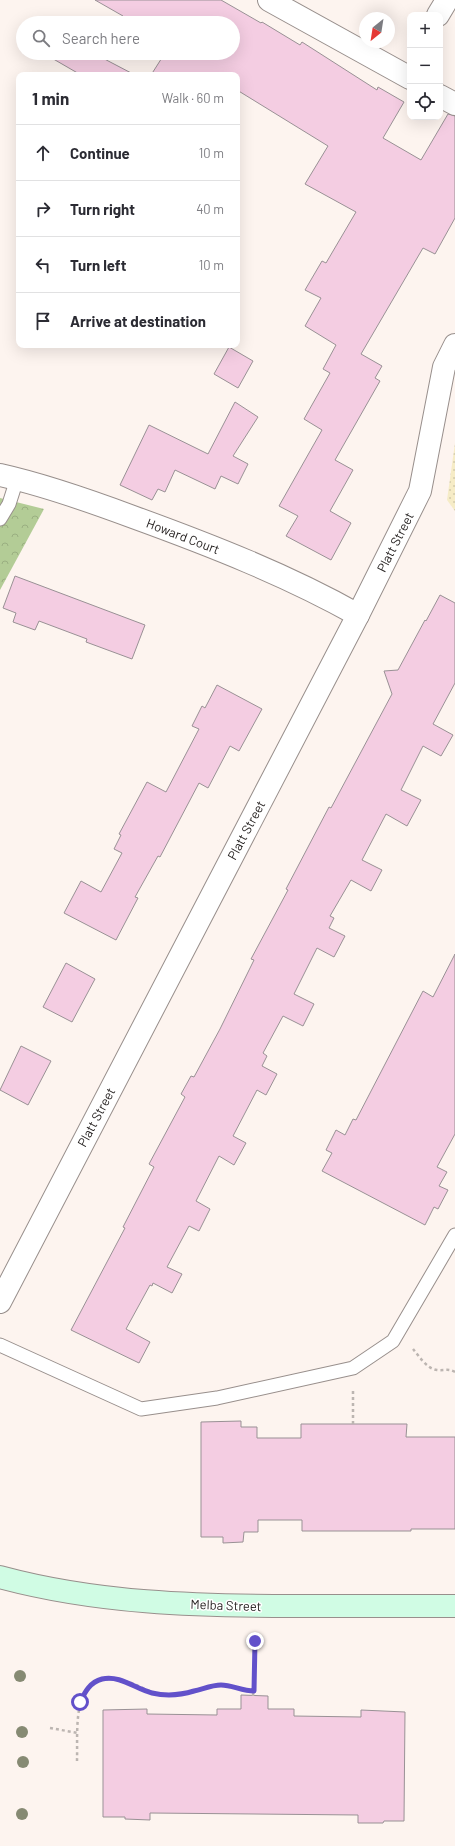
<!DOCTYPE html>
<meta charset="utf-8">
<style>
body{margin:0;font-family:Barlow,sans-serif;background:#f2f2f3;color:#2b2b33}
.controls{position:absolute;right:12px;top:12px;display:grid;overflow:hidden;border-radius:8px;box-shadow:0 4px 16px #0002}
.controls button{width:36px;height:36px;display:grid;place-items:center;padding:0;border:0;border-bottom:1px solid #e1e1e2;background:#fff;color:#2b2b33;font:20px sans-serif}
.compass{position:absolute;left:359px;top:12px;width:36px;height:36px;border-radius:50%;background:#fff;box-shadow:0 4px 16px #0002;rotate:210deg}
.stop{position:absolute;width:12px;height:12px;margin:-9px;border:3px solid #6251ca;border-radius:50%;background:#fff}
.stop.end{background:#6251ca;border-color:#fff;box-shadow:0 1px 4px #0008}
.list{margin:0;padding:0;list-style:none}
h2{display:flex;justify-content:space-between;align-items:center;height:52px;margin:0;padding:0 16px;font-size:17px}
h2 small{font-size:13px;font-weight:400;color:#7c7c81}
.list li{display:grid;grid-template-columns:26px 1fr auto;gap:12px;align-items:center;box-sizing:border-box;height:56px;padding:0 16px;border-top:1px solid #e1e1e2}
.list b{display:block;font-size:15px;white-space:nowrap}
.list em{font-size:13px;font-style:normal;color:#7c7c81}
.icon{flex:none;width:22px;height:22px;fill:none;stroke:currentColor;stroke-width:2;stroke-linecap:round;stroke-linejoin:round}
.map{position:relative;flex:none;width:455px;height:1846px;overflow:hidden}
.search{position:absolute;background:#fff;box-shadow:0 4px 16px #0002;left:16px;top:16px;width:224px;height:44px;display:flex;align-items:center;gap:10px;box-sizing:border-box;padding:0 14px;border-radius:22px;color:#7c7c81;font-size:15px}
.panel{position:absolute;background:#fff;box-shadow:0 4px 16px #0002;left:16px;top:72px;width:224px;height:276px;border-radius:8px}
.map>svg:first-child{display:block}
.sand{fill:url(#sand-dots)}
.park{fill:url(#park-crowns)}
.building{fill:#f4cde2;stroke:#999195}
.lines{fill:none;stroke-linecap:round;stroke-linejoin:round}
.lane-casing{stroke:#988f8c;stroke-width:15}
.street-casing{stroke:#988f8c;stroke-width:24}
.secondary-casing{stroke:#988f8c;stroke-width:24}
.path{stroke:#bcb5b1;stroke-width:2.5;stroke-dasharray:3 3;stroke-linecap:butt}
.lane{stroke:#fff;stroke-width:13}
.street{stroke:#fff;stroke-width:22}
.secondary{stroke:#d0fce4;stroke-width:22}
.tree{fill:#868a73}
.route{stroke:#6251ca;stroke-width:5}
.labels{text-anchor:middle;dominant-baseline:central;stroke-width:3;stroke-linejoin:round;paint-order:stroke}
.street-label{font-size:13px;fill:#292524;stroke:#fff}
</style>
<div class="map">
<svg width="455" height="1846" viewBox="0 0 455 1846">
<defs>
<pattern id="sand-dots" width="8" height="8" patternUnits="userSpaceOnUse"><rect width="8" height="8" fill="#f6ecc7"/><path d="M2 2h.1M6 6h.1" fill="none" stroke="#d3caab" stroke-width="1.8" stroke-linecap="round"/></pattern>
<pattern id="park-crowns" width="20" height="18" patternUnits="userSpaceOnUse"><rect width="20" height="18" fill="#b3cc96"/><path d="M2 6a3 3 0 1 1 6 0M12 15a3 3 0 1 1 6 0" fill="none" stroke="#9aaf81"/></pattern>
</defs>
<rect width="100%" height="100%" fill="#fdf4ef"/>
<!-- sand -->
<path class="sand" d="M 455,443 L 455,511 L 447,500 Z"/>
<!-- park -->
<path class="park" d="M 0,498 L 44,509 L 0,590 Z"/>
<!-- building -->
<g class="building">
<path d="M 95,0 L 221,0 L 261,23 L 262,22 L 300,45 L 302,42 L 377,90 L 378,87 L 404,102 L 383,138 L 421,160 L 448,114 L 455,116 L 455,218 L 435,254 L 423,248 L 361,354 L 382,366 L 375,378 L 380,381 L 335,460 L 353,470 L 330,511 L 351,523 L 331,560 L 286,536 L 298,516 L 279,506 L 322,430 L 304,419 L 330,373 L 323,369 L 336,345 L 305,326 L 321,298 L 305,290 L 322,261 L 326,263 L 356,212 L 305,184 L 328,146 L 237,90 L 237,75 L 151,75 L 165,53 L 233,53 L 233,23 L 119,23 L 123,16 Z"/>
<path d="M 43,53 L 93,53 L 135,75 L 81,75 Z"/>
<path d="M 229,347 L 253,361 L 238,388 L 214,374 Z"/>
<path d="M 235,402 L 258,417 L 233,456 L 248,464 L 238,484 L 221,476 L 215,489 L 175,470 L 165,492 L 158,489 L 152,500 L 120,485 L 149,425 L 208,454 Z"/>
<path d="M 15,576 L 145,625 L 132,659 L 86,642 L 87,639 L 39,621 L 35,630 L 13,622 L 16,613 L 3,608 Z"/>
<path d="M 440,595 L 455,603 L 455,683 L 433,724 L 453,735 L 441,756 L 423,746 L 401,790 L 421,800 L 407,826 L 386,814 L 362,860 L 382,870 L 371,891 L 351,880 L 330,916 L 334,918 L 329,928 L 345,936 L 334,957 L 317,948 L 294,994 L 314,1004 L 303,1026 L 283,1016 L 263,1053 L 267,1056 L 262,1066 L 277,1074 L 266,1095 L 257,1090 L 233,1136 L 246,1143 L 234,1165 L 219,1156 L 196,1201 L 210,1209 L 199,1231 L 189,1226 L 167,1267 L 182,1274 L 172,1293 L 153,1283 L 152,1286 L 150,1285 L 126,1329 L 150,1342 L 139,1363 L 71,1330 L 125,1228 L 123,1227 L 154,1167 L 149,1164 L 185,1097 L 181,1094 L 191,1076 L 194,1077 L 220,1029 L 254,960 L 251,959 L 288,890 L 286,889 L 329,807 L 331,808 L 392,694 L 384,671 L 398,670 L 425,620 L 426,621 Z"/>
<path d="M 217,685 L 262,709 L 239,751 L 230,746 L 208,788 L 199,783 L 160,857 L 158,856 L 135,897 L 138,898 L 116,940 L 64,913 L 81,881 L 101,892 L 122,853 L 114,849 L 121,835 L 119,834 L 147,782 L 166,792 L 199,729 L 192,726 L 202,706 L 205,708 Z"/>
<path d="M 455,954 L 455,1134 L 437,1167 L 447,1172 L 439,1186 L 448,1190 L 438,1209 L 434,1207 L 425,1225 L 322,1171 L 332,1153 L 326,1150 L 336,1130 L 345,1135 L 353,1119 L 356,1120 L 423,991 L 433,997 Z"/>
<path d="M 66,963 L 95,979 L 72,1022 L 43,1007 Z"/>
<path d="M 21,1046 L 51,1061 L 28,1105 L 0,1090 Z"/>
<path d="M 241,1421 L 241,1427 L 257,1427 L 257,1438 L 301,1438 L 301,1424 L 407,1424 L 406,1437 L 455,1437 L 455,1529 L 411,1529 L 411,1531 L 302,1531 L 302,1520 L 258,1520 L 258,1532 L 244,1532 L 243,1542 L 223,1543 L 223,1537 L 201,1537 L 201,1422 Z"/>
<path d="M 241,1695 L 268,1696 L 268,1709 L 294,1709 L 294,1716 L 361,1717 L 361,1710 L 405,1712 L 404,1821 L 384,1821 L 383,1823 L 358,1823 L 358,1815 L 150,1813 L 150,1820 L 125,1819 L 125,1817 L 103,1817 L 103,1710 L 147,1709 L 147,1714 L 217,1715 L 217,1709 L 241,1709 Z"/>
</g>
<g class="lines">
<!-- lane casing -->
<g class="lane-casing">
<g id="lane">
<path d="M 0,519 L 9,504 L 17,479"/>
<path d="M 0,1345 L 141,1409 L 217,1398 L 353,1368 L 393,1341 L 455,1235"/>
</g>
</g>
<!-- street casing -->
<g class="street-casing">
<g id="street">
<path d="M 269,0 L 410,78"/>
<path d="M 438,15 L 447,0"/>
<path d="M 440,96 L 455,104"/>
<path d="M 0,475 C 45,485 90,501 133,517 C 210,545 287,575 358,615"/>
<path d="M 0,1302 L 358,615 L 420,491 L 444,367 L 455,345"/>
</g>
</g>
<!-- secondary casing -->
<g class="secondary-casing">
<path id="secondary" d="M 0,1577 C 96,1603 196,1606 294,1606 C 348,1606 401,1606 455,1606"/>
</g>
<!-- path -->
<g class="path">
<path d="M 413,1349 C 419,1356 427,1369 437,1370 C 444,1371 448,1368 455,1372"/>
<path d="M 353,1424 L 353,1390"/>
<path d="M 253,1696 L 255,1641"/>
<path d="M 50,1728 L 78,1733"/>
<path d="M 77,1761 C 78,1726 70,1669 123,1681 C 137,1683 146,1692 161,1694 C 171,1695 184,1694 194,1691 C 203,1689 212,1685 221,1685 C 232,1685 242,1691 253,1691"/>
</g>
<!-- lane -->
<use href="#lane" class="lane"/>
<!-- street -->
<use href="#street" class="street"/>
<!-- secondary -->
<use href="#secondary" class="secondary"/>
</g>
<!-- trees -->
<g class="tree">
<circle cx="20" cy="1676" r="6"/>
<circle cx="22" cy="1732" r="6"/>
<circle cx="23" cy="1762" r="6"/>
<circle cx="22" cy="1814" r="6"/>
</g>
<g class="lines">
<!-- route -->
<path class="route" d="M 80,1702 C 85,1692 90,1682 102,1679 C 121,1675 135,1689 152,1693 C 165,1696 181,1695 194,1691 C 203,1689 212,1685 221,1685 C 232,1685 242,1691 254,1691 L 255,1641"/>
</g>
<g class="labels">
<!-- street labels -->
<g class="street-label">
<text transform="translate(183 536) rotate(21)">Howard Court</text>
<text transform="translate(395 542) rotate(-63)">Platt Street</text>
<text transform="translate(246 830) rotate(-62)">Platt Street</text>
<text transform="translate(96 1117) rotate(-62)">Platt Street</text>
<text transform="translate(226 1605) rotate(2)">Melba Street</text>
</g>
</g>
</svg>
<div class="controls">
<button>+</button>
<button>−</button>
<button><svg class="icon" aria-label="locate" viewBox="0 0 24 24"><circle cx="12" cy="12" r="6"/><path d="M12 2v4M12 18v4M2 12h4M18 12h4"/></svg></button>
</div>
<svg class="compass" viewBox="-18 -18 36 36"><path d="M0-13l5 13h-10z" fill="#e53935"/><path d="M0 13l5-13h-10z" fill="#7c7c81"/></svg>
<div class="stop" style="left:80px;top:1702px"></div>
<div class="stop end" style="left:255px;top:1641px"></div>
<div class="search"><svg class="icon" aria-label="search" viewBox="0 0 24 24"><circle cx="10" cy="10" r="6"/><path d="M15 15l6 6"/></svg>Search here</div>
<section class="panel">
<h2>1 min<small>Walk · 60 m</small></h2>
<ul class="list">
<li><svg class="icon" aria-label="ahead" viewBox="0 0 24 24"><path d="M12 20V5M6 11l6-6 6 6"/></svg><div><b>Continue</b></div><em>10 m</em></li>
<li><svg class="icon" aria-label="right" viewBox="0 0 24 24"><path d="M7 20v-9h11M14 6l5 5-5 5"/></svg><div><b>Turn right</b></div><em>40 m</em></li>
<li><svg class="icon" aria-label="left" viewBox="0 0 24 24"><path d="M17 20v-9H6M10 6l-5 5 5 5"/></svg><div><b>Turn left</b></div><em>10 m</em></li>
<li><svg class="icon" aria-label="arrive" viewBox="0 0 24 24"><path d="M6 21V4h12l-3 4 3 4H6"/></svg><div><b>Arrive at destination</b></div></li>
</ul>
</section>
</div>
